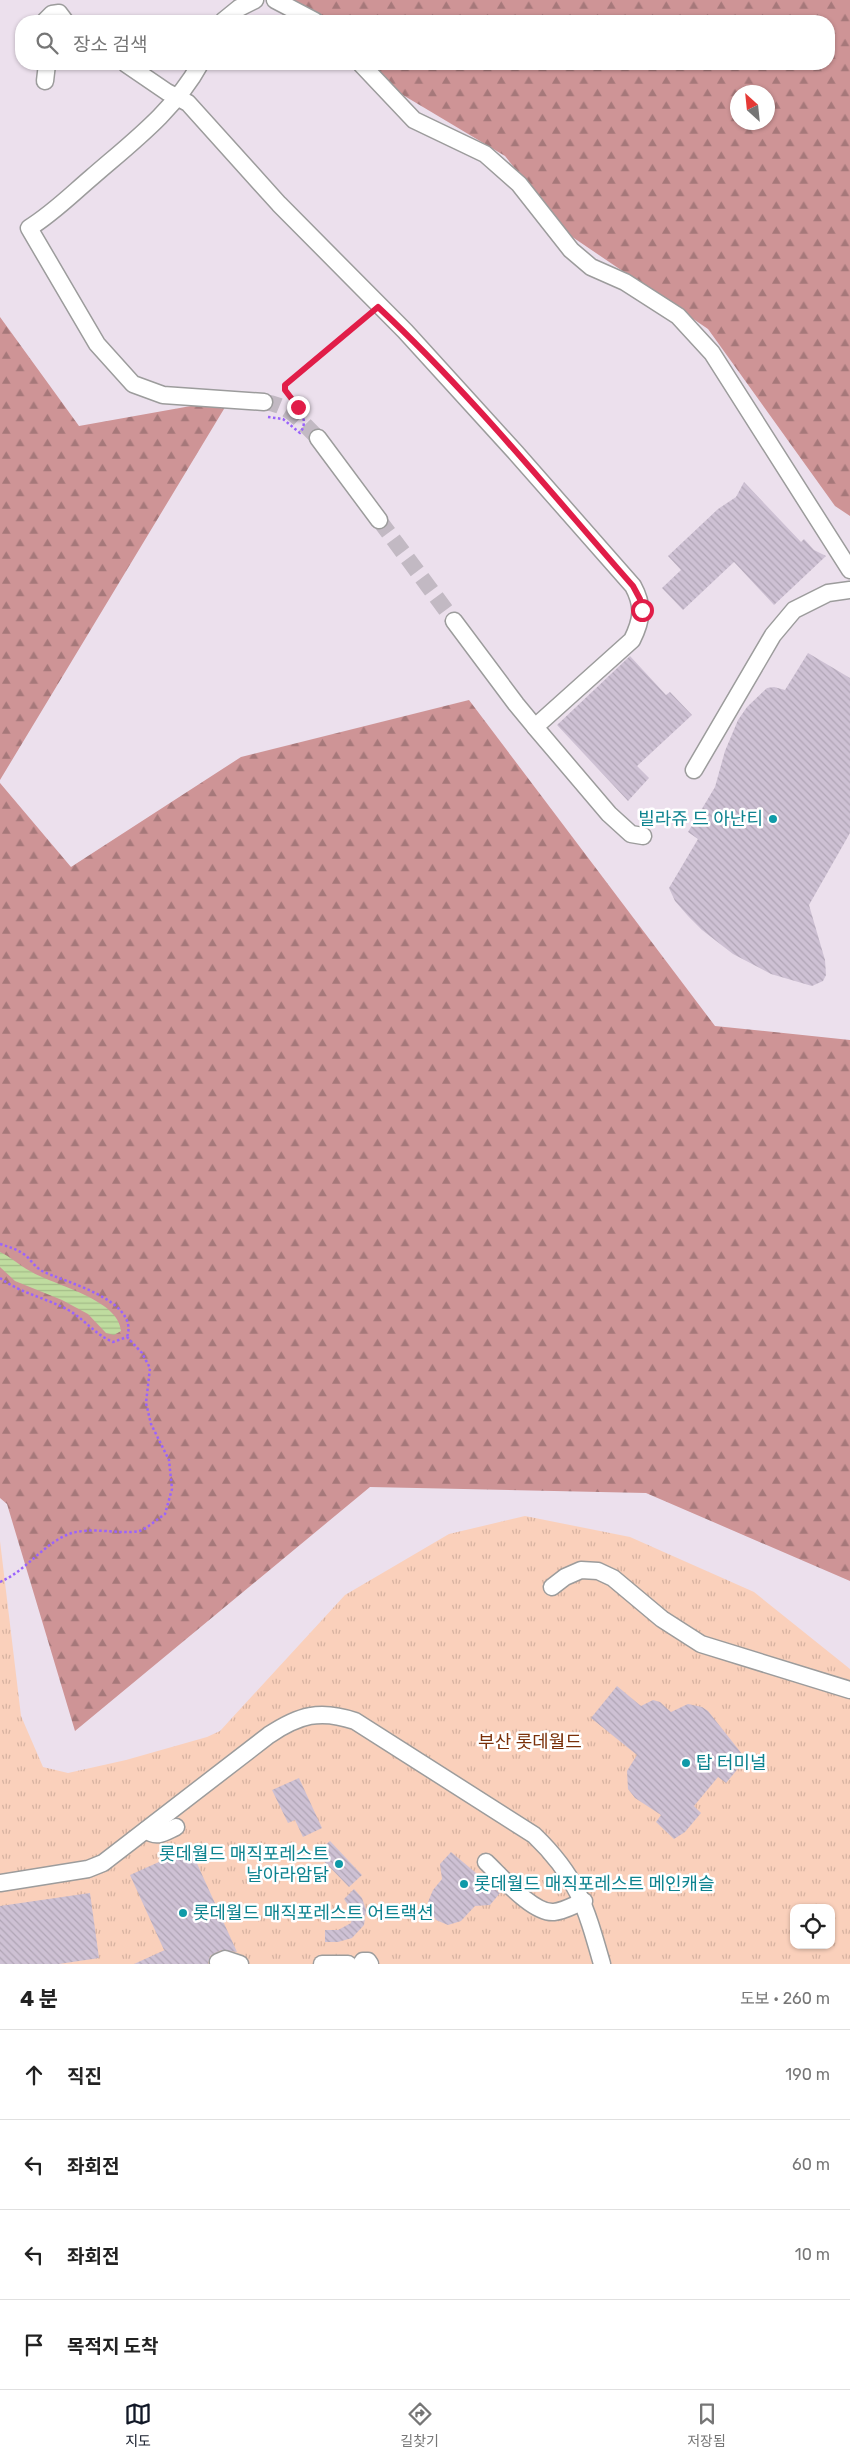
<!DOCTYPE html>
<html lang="ko">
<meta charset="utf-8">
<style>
body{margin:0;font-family:Rubik,"Noto Sans KR",sans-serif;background:#f6f6f6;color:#222}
.controls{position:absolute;right:15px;bottom:15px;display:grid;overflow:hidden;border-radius:10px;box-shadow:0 1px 4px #0004}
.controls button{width:45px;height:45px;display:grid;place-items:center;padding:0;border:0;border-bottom:1px solid #e0e0e0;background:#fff;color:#222;font:25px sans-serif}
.compass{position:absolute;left:730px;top:85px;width:45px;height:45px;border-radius:50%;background:#fff;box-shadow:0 1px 4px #0004;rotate:333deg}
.stop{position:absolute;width:15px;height:15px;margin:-11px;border:4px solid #e11d48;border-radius:50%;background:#fff}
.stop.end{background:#e11d48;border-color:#fff;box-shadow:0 1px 5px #0008}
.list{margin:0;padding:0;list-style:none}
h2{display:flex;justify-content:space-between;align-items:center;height:65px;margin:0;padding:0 20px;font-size:21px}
h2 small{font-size:16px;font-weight:400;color:#767676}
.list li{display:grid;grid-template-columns:32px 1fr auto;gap:15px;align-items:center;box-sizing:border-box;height:90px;padding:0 20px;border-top:1px solid #e0e0e0}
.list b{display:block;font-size:19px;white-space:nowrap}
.list em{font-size:16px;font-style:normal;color:#767676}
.icon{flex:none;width:28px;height:28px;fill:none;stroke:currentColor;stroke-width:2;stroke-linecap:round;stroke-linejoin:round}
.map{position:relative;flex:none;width:850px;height:1964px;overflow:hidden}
.search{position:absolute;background:#fff;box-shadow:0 1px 4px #0004;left:15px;right:15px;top:15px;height:55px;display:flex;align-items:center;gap:12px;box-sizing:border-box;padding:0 18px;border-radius:20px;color:#767676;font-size:19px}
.sheet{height:425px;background:#fff}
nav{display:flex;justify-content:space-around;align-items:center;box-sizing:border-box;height:70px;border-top:1px solid #e0e0e0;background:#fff;font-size:14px;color:#767676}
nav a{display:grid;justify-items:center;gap:2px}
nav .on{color:#111827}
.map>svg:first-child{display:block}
.forest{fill:url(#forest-firs);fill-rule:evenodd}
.park{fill:url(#park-tufts);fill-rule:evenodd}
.water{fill:url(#water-rules)}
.building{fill:url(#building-back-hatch)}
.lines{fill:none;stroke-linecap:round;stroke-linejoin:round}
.minor-tunnel{stroke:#c2b9c3;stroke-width:16;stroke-dasharray:16 8;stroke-linecap:butt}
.minor-casing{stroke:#9c9c9c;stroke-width:19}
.path{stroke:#9a63fc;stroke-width:2.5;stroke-dasharray:2.5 2.5;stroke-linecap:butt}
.minor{stroke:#fff;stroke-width:16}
.route{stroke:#e11d48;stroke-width:6}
.culture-dot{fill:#0f9aa8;stroke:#fff;stroke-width:2}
.labels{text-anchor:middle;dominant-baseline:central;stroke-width:5;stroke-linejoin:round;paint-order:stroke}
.culture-label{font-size:18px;fill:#0d838f;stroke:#fff;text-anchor:start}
.park-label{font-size:18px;fill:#7a3009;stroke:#fff}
</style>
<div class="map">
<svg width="850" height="1964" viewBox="0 0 850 1964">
<defs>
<pattern id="forest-firs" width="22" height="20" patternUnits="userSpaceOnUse" patternTransform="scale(1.25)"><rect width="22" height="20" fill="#ce9496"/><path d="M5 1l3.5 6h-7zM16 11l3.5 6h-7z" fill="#a6787a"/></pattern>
<pattern id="park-tufts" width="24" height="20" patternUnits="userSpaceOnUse" patternTransform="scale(1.25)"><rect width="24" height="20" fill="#fad0bb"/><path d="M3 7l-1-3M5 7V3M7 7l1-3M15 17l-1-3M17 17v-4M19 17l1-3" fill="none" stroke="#d6b2a0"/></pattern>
<pattern id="water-rules" width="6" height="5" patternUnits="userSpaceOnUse" patternTransform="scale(1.25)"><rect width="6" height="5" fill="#bfdc9f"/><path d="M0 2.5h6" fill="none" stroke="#a4bc88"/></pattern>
<pattern id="building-back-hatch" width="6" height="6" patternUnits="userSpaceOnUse" patternTransform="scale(1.25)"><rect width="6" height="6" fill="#cec1d4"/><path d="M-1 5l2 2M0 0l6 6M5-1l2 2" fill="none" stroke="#b0a5b5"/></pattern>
</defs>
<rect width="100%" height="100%" fill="#ece0ed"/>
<!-- forest -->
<g class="forest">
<path d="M 291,0 L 850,0 L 850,516 L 835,506 L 708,329 L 565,232 L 505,156 L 351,64 L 829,64 L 829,21 L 310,21 ZM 738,92 L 768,92 L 768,122 L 738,122 Z"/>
<path d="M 0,317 L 79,426 L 230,399 L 0,780 Z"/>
<path d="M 469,700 L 715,1026 L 850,1040 L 850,1581 L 646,1493 L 370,1487 L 75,1731 L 7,1504 L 0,1498 L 0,783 L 71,867 L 241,757 Z"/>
</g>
<!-- park -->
<path class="park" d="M 525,1516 L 630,1537 L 754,1592 L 850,1669 L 850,1964 L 0,1964 L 0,1541 L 21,1716 L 43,1767 L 68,1773 L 126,1760 L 207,1737 L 220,1731 L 345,1595 L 449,1534 ZM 794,1908 L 831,1908 L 831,1945 L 794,1945 Z"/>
<!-- water -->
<path class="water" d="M 0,1252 C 11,1257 19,1265 30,1271 C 53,1285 119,1299 121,1331 L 114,1335 L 106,1333 L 88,1314 L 62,1300 L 15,1281 L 0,1267 Z"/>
<!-- building -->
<g class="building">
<path d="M 744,482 L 801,542 L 804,539 L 814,550 L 826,556 L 774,605 L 734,562 L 683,610 L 662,588 L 681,570 L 668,556 L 718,509 L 736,497 Z"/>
<path d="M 808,653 L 850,678 L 850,833 L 809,905 L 825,960 L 826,975 L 823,981 L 812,986 L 771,974 L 733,954 L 702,930 L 688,916 L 675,901 L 669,888 L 698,839 L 688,832 L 715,787 L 725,751 L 738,720 L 747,707 L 767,688 L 774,687 L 785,690 Z"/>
<path d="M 630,656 L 666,695 L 670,692 L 692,715 L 637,766 L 649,778 L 628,801 L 557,725 Z"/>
<path d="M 617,1686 L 641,1706 L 653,1700 L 660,1702 L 671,1712 L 688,1704 L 702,1707 L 708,1711 L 746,1759 L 726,1783 L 718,1777 L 694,1806 L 701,1813 L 685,1832 L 674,1839 L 656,1822 L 661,1815 L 635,1798 L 628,1789 L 627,1771 L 637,1755 L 591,1718 Z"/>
<path d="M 299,1778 L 322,1828 L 303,1837 L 295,1820 L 288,1823 L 272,1790 Z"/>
<path d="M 330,1841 L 362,1875 L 349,1887 L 316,1853 Z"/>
<path d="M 190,1848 L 237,1952 L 221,1950 L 210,1956 L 208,1964 L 134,1964 L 167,1949 L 164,1950 L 130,1875 Z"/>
<path d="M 451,1852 L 500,1893 L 490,1905 L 475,1906 L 461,1921 L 448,1925 L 436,1920 L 429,1908 L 428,1902 L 433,1890 L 442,1879 L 440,1864 Z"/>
<path d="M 354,1889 L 362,1898 L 366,1910 L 364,1925 L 352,1938 L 338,1942 L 325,1942 L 325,1930 L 338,1930 L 351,1923 L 353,1913 L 344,1899 Z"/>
<path d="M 90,1893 L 99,1958 L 59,1964 L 0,1964 L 0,1906 Z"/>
</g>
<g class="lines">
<!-- minor-tunnel -->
<g class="minor-tunnel">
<path d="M 264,402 C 290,405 300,421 318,438"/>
<path d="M 379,520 L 454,621"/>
</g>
<!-- minor casing -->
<g class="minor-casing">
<g id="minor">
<path d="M 275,0 L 315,21"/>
<path d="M 45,21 L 52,14 L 59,13 L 65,21"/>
<path d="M 223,21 L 239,8 L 255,0"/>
<path d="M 126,64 L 167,92 L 188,103 L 279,204 L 405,331 L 516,453 L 633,586 C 644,606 642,620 632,640 L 535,727 L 609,814 L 631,834 L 643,836"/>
<path d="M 200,64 C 175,110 131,143 92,177 C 72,194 52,214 29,228 L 97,344 L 133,384 L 163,395 L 264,402"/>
<path d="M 361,64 L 414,120 L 485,154 L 519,184 L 571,250 L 591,267 L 625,282 L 678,316 L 712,353 L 850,570"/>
<path d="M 45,81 L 47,64"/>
<path d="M 318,438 L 379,520"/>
<path d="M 454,621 L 516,704 L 535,727"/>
<path d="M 694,770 L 773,635 L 794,610 L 828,593 L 850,590"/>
<path d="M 552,1587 L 565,1577 L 581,1570 L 598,1571 L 613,1578 L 662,1619 L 701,1644 L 850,1690"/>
<path d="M 146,1830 C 157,1839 165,1832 176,1827"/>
<path d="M 486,1862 C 501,1876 533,1914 554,1912 C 564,1911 574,1905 584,1901"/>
<path d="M 0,1883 L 88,1869 L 103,1863 L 269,1735 C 299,1715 320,1709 355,1721 L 534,1835 C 578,1877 586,1908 602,1964"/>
<path d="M 221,1964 L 218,1962 L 225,1959 L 240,1964"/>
<path d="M 322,1964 L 348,1964"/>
<path d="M 361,1964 L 363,1961 L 368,1961 L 370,1964"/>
</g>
</g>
<!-- path -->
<g class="path">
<path d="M 268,417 L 283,419 L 300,433 C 312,417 293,403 285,390 L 285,385 L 367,316"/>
<path d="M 0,1244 C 9,1247 17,1249 25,1255 C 31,1260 35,1267 42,1271 C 64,1282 140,1300 127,1337"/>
<path d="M 0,1278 C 22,1294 47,1298 70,1311 C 86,1321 96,1335 113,1342 L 127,1337"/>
<path d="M 0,1582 C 26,1571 43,1544 69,1534 C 91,1526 120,1535 139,1531 C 147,1529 157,1519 165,1514 L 172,1489 L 169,1460 L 151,1424 L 146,1403 L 150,1368 L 142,1353 L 127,1337"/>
</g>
<!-- minor -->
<use href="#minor" class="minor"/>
</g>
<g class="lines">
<!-- route -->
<path class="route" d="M 298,407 L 285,390 L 285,385 L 378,307 C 469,392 551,493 633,586 L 640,599 L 642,610"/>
</g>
<!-- markers -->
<g class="culture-dot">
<circle cx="773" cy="819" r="5"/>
<circle cx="686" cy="1763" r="5"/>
<circle cx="339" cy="1864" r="5"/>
<circle cx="464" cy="1884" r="5"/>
<circle cx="183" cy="1913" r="5"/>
</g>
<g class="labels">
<!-- culture labels -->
<g class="culture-label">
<text x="763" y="819" text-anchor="end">빌라쥬 드 아난티</text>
<text x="696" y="1763">탑 터미널</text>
<text x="329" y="1854" text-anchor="end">롯데월드 매직포레스트<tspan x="329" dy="21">날아라암닭</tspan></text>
<text x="474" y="1884">롯데월드 매직포레스트 메인캐슬</text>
<text x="193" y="1913">롯데월드 매직포레스트 어트랙션</text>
</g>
<!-- park labels -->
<g class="park-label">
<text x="530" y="1742">부산 롯데월드</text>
</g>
</g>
</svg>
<div class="controls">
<button><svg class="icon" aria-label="locate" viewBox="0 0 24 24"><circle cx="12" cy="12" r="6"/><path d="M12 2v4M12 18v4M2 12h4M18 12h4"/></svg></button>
</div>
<svg class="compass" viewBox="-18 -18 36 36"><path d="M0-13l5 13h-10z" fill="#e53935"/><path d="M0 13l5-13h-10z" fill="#767676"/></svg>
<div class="stop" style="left:642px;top:610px"></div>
<div class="stop end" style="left:298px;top:407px"></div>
<div class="search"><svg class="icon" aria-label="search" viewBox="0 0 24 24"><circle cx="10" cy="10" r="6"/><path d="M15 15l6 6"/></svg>장소 검색</div>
</div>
<section class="sheet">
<h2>4 분<small>도보 · 260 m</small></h2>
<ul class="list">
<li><svg class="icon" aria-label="ahead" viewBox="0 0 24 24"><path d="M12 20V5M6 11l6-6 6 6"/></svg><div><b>직진</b></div><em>190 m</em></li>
<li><svg class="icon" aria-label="left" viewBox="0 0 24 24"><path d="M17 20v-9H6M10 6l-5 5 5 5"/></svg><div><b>좌회전</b></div><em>60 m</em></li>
<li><svg class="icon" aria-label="left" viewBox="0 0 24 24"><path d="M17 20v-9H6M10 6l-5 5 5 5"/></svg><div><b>좌회전</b></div><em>10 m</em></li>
<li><svg class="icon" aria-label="arrive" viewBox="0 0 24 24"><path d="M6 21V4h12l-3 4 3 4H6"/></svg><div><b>목적지 도착</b></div></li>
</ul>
</section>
<nav>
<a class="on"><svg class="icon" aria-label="map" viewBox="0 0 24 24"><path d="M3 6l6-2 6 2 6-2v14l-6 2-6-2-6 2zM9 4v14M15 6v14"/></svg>지도</a>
<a><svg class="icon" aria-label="directions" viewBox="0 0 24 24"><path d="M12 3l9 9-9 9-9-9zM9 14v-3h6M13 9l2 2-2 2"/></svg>길찾기</a>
<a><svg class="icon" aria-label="saved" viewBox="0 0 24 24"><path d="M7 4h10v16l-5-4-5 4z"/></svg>저장됨</a>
</nav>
